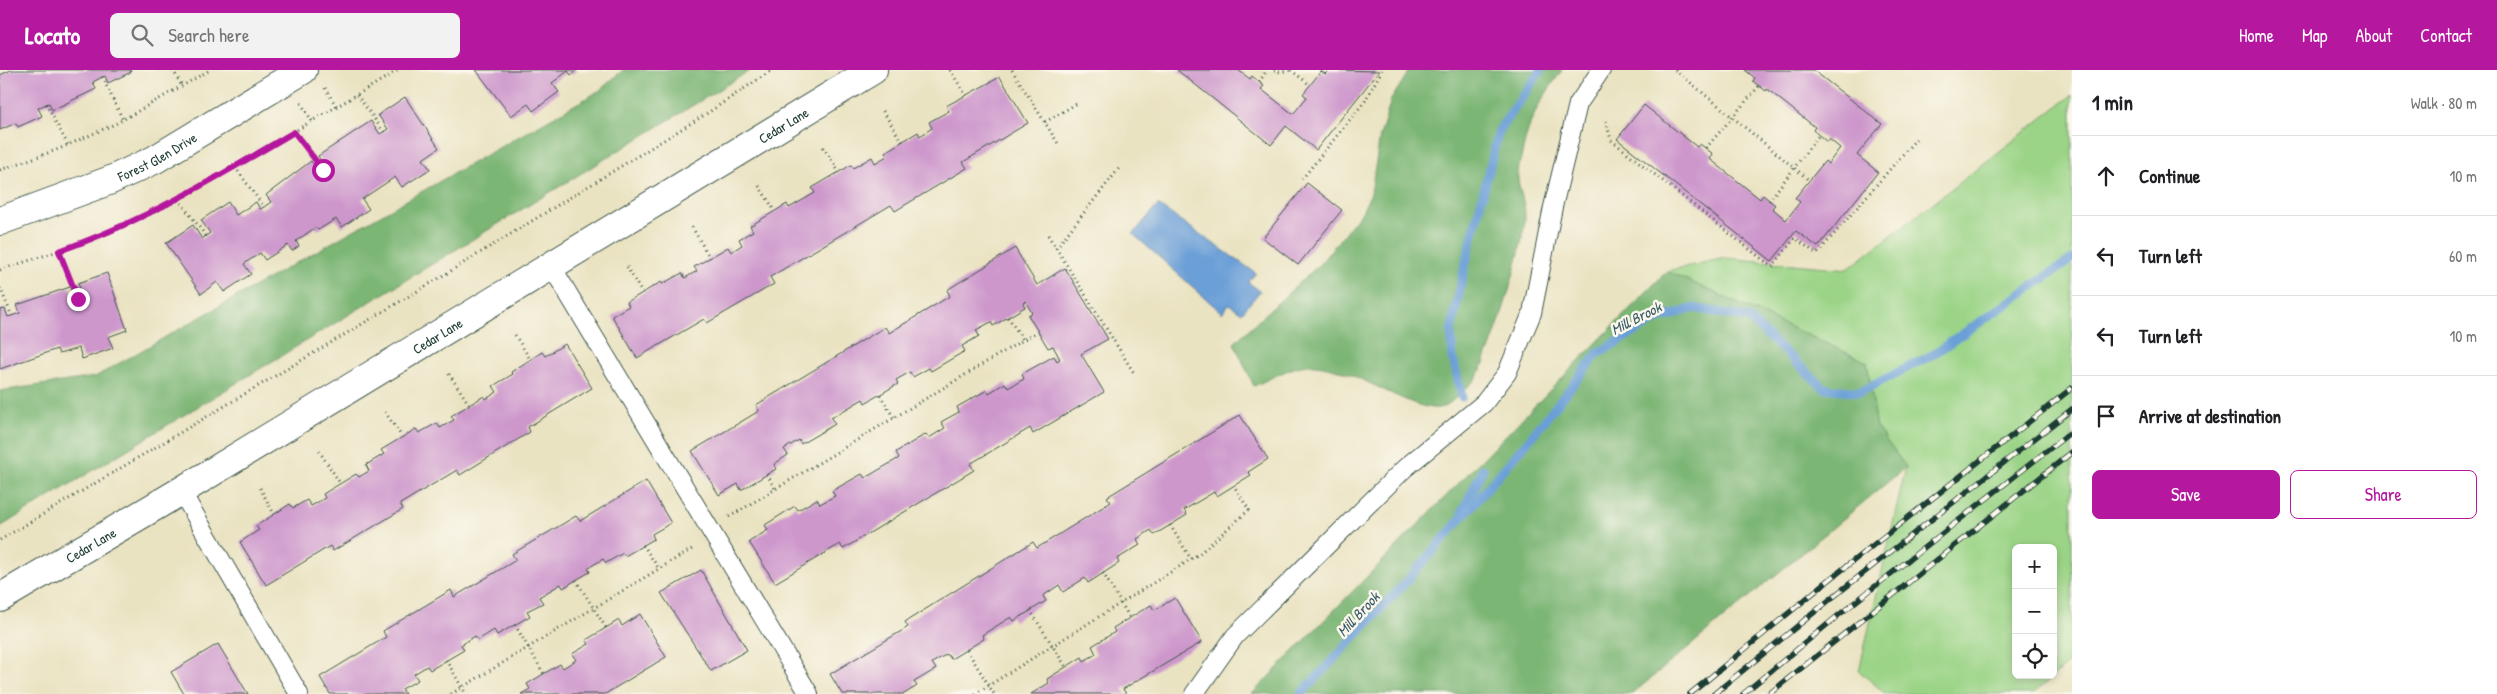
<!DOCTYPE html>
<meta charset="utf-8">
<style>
body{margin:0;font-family:"Patrick Hand",sans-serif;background:#f2f2f2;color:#202124}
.controls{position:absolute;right:15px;bottom:15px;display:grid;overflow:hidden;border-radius:8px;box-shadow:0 2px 8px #0003}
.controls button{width:45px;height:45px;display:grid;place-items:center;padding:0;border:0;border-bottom:1px solid #e0e0e0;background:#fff;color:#202124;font:25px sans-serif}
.stop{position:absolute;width:15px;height:15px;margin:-11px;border:4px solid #b5179e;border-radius:50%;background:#fff}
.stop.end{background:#b5179e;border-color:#fff;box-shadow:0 1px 5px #0008}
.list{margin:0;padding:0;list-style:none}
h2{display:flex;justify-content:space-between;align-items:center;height:65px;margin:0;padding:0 20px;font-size:21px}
h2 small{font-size:16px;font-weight:400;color:#757577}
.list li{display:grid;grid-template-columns:32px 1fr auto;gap:15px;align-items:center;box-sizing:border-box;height:80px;padding:0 20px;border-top:1px solid #e0e0e0}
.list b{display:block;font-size:19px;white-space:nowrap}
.list em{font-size:16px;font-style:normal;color:#757577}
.actions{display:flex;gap:10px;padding:15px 20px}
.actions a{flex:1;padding:11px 0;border:1px solid #b5179e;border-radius:8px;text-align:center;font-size:18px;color:#b5179e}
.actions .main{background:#b5179e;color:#fff}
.icon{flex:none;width:28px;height:28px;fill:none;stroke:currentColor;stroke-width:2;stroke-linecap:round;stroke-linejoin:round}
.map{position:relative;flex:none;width:2072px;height:624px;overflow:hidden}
header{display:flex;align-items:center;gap:30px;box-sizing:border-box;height:70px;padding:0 25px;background:#b5179e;color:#fff}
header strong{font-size:24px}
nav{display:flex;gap:28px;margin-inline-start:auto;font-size:18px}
.search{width:350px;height:45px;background:#f2f2f2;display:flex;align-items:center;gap:12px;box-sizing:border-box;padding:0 18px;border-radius:8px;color:#757577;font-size:19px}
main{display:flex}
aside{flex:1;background:#fff}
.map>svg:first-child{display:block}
.green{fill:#9bd487;stroke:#5d885e;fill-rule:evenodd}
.forest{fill:#7cb674;stroke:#4e7a54}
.water{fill:#6a9fd7;stroke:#446e86}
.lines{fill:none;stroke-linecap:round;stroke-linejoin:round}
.stream{stroke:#6a9fd7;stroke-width:9}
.building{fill:#cd97cc}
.lane-casing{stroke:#3d5649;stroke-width:20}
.street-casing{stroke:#3d5649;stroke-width:30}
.secondary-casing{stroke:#3d5649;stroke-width:30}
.path{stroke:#3d5649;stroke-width:3;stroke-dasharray:1 4;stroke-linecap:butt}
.lane{stroke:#fff;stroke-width:18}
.street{stroke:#fff;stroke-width:28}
.secondary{stroke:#fff;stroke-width:28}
.rail-casing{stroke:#1f3d34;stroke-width:5.5}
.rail{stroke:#fbf7ec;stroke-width:4;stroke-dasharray:11;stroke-linecap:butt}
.route{stroke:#b5179e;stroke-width:6}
.labels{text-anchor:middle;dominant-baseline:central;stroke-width:5;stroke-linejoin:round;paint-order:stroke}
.street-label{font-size:14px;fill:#1f3d34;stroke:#fbf7ec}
.water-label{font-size:15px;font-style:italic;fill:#365a65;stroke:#fbf7ec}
</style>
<header>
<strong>Locato</strong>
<div class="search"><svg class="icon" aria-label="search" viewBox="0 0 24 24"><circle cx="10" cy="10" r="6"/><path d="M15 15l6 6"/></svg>Search here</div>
<nav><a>Home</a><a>Map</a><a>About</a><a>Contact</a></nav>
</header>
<main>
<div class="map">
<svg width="2072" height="624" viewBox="0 0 2072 624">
<rect width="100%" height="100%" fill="#fbf7ec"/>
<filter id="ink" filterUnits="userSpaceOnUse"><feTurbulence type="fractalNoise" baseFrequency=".02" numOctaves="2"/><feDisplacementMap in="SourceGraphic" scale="10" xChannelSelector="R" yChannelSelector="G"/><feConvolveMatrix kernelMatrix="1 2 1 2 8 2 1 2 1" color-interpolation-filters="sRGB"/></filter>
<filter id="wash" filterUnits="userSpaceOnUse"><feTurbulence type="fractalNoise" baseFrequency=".0096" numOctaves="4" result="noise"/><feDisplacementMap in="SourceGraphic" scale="20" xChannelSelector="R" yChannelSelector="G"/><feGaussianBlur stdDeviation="1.12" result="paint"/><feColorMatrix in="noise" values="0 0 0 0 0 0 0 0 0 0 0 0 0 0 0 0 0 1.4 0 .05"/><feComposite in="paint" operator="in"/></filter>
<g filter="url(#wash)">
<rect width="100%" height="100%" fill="#eae3c2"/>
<!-- green -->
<path class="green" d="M 2072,25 L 2072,590 L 2033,624 L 1886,624 L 1859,601 L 1906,397 L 1877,358 L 1867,292 L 1667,201 L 1725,188 L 1848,199 ZM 2016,478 L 2053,478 L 2053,605 L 2016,605 Z"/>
<!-- forest -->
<g class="forest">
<path d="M 623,0 L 751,0 L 0,457 L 0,321 L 95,307 L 599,21 Z"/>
<path d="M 1410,0 L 1562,0 C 1540,32 1530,45 1522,84 C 1520,91 1518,99 1518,107 C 1518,119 1525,131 1525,144 C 1526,173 1492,282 1477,307 C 1473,313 1449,335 1443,337 C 1416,347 1348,291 1307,295 C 1290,297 1270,309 1254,316 L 1234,273 L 1319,195 L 1362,142 L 1371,123 L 1380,66 L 1391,30 Z"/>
<path d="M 1667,201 L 1867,292 L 1877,358 L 1906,397 L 1632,624 L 1252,624 Z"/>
</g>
<!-- water -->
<path class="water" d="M 1158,135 L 1256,203 L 1248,212 L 1260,221 L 1242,243 L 1229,234 L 1222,243 L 1133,164 Z"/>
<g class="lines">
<!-- stream -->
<g class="stream">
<path d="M 1462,327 L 1453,288 L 1451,261 L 1464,200 L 1499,60 L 1541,0"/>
<path d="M 1462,442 L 1483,399"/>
<path d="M 1301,624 L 1407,511 L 1528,371 L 1598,283 L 1656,250 L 1694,238 L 1748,248 L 1824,318 L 1860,322 L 1932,285 L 2072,189"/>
</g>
</g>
<g id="blocks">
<!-- building -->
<g class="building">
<path d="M 11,0 L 130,0 L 131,2 L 108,13 L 105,6 L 102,7 L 93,12 L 96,19 L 52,40 L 49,33 L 46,34 L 38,38 L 42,46 L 18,57 L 16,53 L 0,60 L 0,5 Z"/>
<path d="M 476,0 L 577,0 L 571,5 L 568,1 L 552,13 L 559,22 L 533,41 L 528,34 L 511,46 Z"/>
<path d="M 1177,0 L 1238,0 L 1250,9 L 1252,6 L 1264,16 L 1261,19 L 1293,44 L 1307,27 L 1303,24 L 1321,1 L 1325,4 L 1329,0 L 1379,1 L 1316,80 L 1286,56 L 1271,75 Z"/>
<path d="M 1745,0 L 1813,0 L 1882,54 L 1857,85 L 1878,102 L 1818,177 L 1796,161 L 1772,191 L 1617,69 L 1644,35 L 1697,77 L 1700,74 L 1713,84 L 1710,89 L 1760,129 L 1763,125 L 1775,135 L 1772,138 L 1786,150 L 1800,132 L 1795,128 L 1825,91 L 1828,94 L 1840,78 L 1829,69 L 1827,72 L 1813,60 L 1815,57 L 1767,19 L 1766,21 L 1753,11 L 1755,8 Z"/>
<path d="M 1000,7 L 1028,53 L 963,92 L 967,98 L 895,141 L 891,135 L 770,207 L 774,214 L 707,253 L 704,249 L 637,288 L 612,246 L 629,236 L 627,232 L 661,212 L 662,214 L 682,203 L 685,208 L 697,201 L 694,197 L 728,177 L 731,182 L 742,175 L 739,169 L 753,161 L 750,156 L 787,134 L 789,138 L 815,123 L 812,118 L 851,95 L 853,98 L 872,87 L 875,93 L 887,86 L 885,82 L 918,62 L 920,66 L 932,58 L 929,52 L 949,41 L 946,36 Z"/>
<path d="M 405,27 L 439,78 L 423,89 L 430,99 L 402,117 L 395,107 L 362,129 L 369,139 L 342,157 L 336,149 L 318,160 L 316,157 L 296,171 L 299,176 L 292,181 L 288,175 L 265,190 L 260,183 L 244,194 L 251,204 L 224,222 L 217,212 L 201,224 L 166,173 L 193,155 L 202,169 L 210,163 L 201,150 L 228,132 L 236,145 L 256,132 L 260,139 L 264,137 L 271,132 L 266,125 L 311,91 L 320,103 L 326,99 L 318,86 L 371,51 L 380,64 L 388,59 L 378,45 Z"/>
<path d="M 1307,113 L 1342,140 L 1298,195 L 1263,168 Z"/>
<path d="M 1015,178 L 1037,215 L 1065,198 L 1108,269 L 1081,284 L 1104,322 L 1033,364 L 1030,358 L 970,394 L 974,400 L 843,479 L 840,474 L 775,513 L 749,472 L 768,460 L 765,455 L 795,436 L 798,440 L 817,429 L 820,434 L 835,426 L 832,421 L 862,404 L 865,408 L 899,388 L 896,382 L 926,364 L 929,368 L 945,358 L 941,352 L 959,342 L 957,337 L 987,320 L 989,323 L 1005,313 L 1008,318 L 1024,309 L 1022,304 L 1054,286 L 1057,291 L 1060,289 L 1053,276 L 1048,278 L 1028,245 L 1032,243 L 1025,231 L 1023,233 L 1025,237 L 993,256 L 991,252 L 976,260 L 979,266 L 962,276 L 965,281 L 931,301 L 929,298 L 913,307 L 910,302 L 896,310 L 898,314 L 865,333 L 863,329 L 831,348 L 835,354 L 801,374 L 799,370 L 784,379 L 788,385 L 774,394 L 776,399 L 741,420 L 738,414 L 719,425 L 692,381 L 759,341 L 756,335 L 885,257 L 889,263 L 950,226 L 947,220 Z"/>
<path d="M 107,203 L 127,260 L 108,267 L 113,278 L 82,289 L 79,278 L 59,284 L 57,279 L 0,299 L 0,240 L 5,239 L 8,247 L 20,243 L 17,235 L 70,217 L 74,230 L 83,227 L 78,213 Z"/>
<path d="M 565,274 L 592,318 L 528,357 L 530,362 L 460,405 L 457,400 L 400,434 L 403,439 L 333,481 L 330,476 L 266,515 L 240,472 L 259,460 L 256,456 L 290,434 L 293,438 L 307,430 L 311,436 L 325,428 L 323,424 L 356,404 L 359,407 L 369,401 L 366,395 L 384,384 L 381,380 L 416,359 L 419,363 L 437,353 L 440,358 L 454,350 L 451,346 L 484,326 L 486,329 L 497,322 L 493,316 L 513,304 L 511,302 L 542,282 L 545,286 Z"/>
<path d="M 1240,345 L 1268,389 L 1248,402 L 1251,405 L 1217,426 L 1214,422 L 1184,440 L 1187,445 L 1154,465 L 1151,460 L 1137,469 L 1140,475 L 1117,489 L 1119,493 L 1088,513 L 1085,508 L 1063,522 L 1059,515 L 1043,526 L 1046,531 L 1014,551 L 1011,547 L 982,565 L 984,569 L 951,589 L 947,584 L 932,593 L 936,599 L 914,612 L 917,616 L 904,624 L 842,624 L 830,604 L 908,557 L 905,552 L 1033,472 L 1037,478 L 1111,432 L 1107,427 Z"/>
<path d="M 646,411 L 671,453 L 652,464 L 654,469 L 625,486 L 623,483 L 606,493 L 603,489 L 588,498 L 590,502 L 576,510 L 563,518 L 561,514 L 539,527 L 543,533 L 527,541 L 530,546 L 497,565 L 494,560 L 478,570 L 475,566 L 461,575 L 464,580 L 430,600 L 427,596 L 414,604 L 418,610 L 402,619 L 405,624 L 330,624 L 320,607 L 386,567 L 383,561 L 451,520 L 454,527 L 516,490 L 512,484 L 576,446 L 580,451 Z"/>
<path d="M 701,500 L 747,580 L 711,601 L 661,523 Z"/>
<path d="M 1175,528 L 1202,572 L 1123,619 L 1126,624 L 1031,624 L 1049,613 L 1047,609 L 1082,587 L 1084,591 L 1096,584 L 1092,576 L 1115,562 L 1113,558 L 1151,535 L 1154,540 Z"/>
<path d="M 640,544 L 666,587 L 605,624 L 521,624 L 530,619 L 527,614 L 560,594 L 563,598 L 576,590 L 572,584 L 589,574 L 586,570 L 619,550 L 622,556 Z"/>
<path d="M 218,574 L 248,624 L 184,624 L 171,602 Z"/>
</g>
</g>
</g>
<g filter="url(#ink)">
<use href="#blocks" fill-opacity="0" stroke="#3d5649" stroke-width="1"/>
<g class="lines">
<!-- lane casing -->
<g class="lane-casing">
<g id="lane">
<path d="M 552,197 L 809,624"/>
<path d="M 181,421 L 299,624"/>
<path d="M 1194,624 L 1235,566 L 1405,398 L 1484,333 L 1507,303 L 1532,243 L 1553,137 L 1578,34 L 1601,0"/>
</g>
</g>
<!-- street casing -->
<g class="street-casing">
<g id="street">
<path id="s1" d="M 0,151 L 111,110 L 154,90 L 303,0"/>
</g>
</g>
<!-- secondary casing -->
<g class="secondary-casing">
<g id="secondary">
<path id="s2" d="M 0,528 L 181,421 L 873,0"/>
</g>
</g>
<!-- path -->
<g class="path">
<path d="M 173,0 L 182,16"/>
<path d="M 950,0 L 965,24"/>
<path d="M 1012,0 L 1059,75"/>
<path d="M 1274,0 L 1280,2 L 1291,0"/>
<path d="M 1291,0 L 1310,15"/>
<path d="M 1675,0 L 1809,110"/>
<path d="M 102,7 L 123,50"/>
<path d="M 1259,12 L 1267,0"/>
<path d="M 325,18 L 337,37"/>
<path d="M 357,25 L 384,62"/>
<path d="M 301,33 L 312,51"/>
<path d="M 46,34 L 68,75"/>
<path d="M 883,41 L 902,72"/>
<path d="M 1606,51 L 1611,70 L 1772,197 L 1795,168 L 1817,184 L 1916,69"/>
<path d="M 1045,52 L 1076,34"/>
<path d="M 295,62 L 323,100"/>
<path d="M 823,77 L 839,102"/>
<path d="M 1706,78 L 1759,16"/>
<path d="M 235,97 L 264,137"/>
<path d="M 0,100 L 59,79 L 117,53 L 210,0"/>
<path d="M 1302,109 L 1365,31 L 1382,0"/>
<path d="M 759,116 L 775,141"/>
<path d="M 178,129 L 206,166"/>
<path d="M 1769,131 L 1819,65"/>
<path d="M 692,157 L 710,188"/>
<path d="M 1048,165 L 1134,303"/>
<path d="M 1056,178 L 1121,96"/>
<path d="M 59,181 L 79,229"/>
<path d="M 627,197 L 642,223"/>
<path d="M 0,200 L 92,170 L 167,136 L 399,0"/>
<path d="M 0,218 L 12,246"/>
<path d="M 1008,247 L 1023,270"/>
<path d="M 515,265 L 530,289"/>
<path d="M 449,304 L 469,334"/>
<path d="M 880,325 L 894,348"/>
<path d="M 385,342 L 402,367"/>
<path d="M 319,381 L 340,413"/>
<path d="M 767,404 L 775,419"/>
<path d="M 260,418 L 274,444"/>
<path d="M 729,447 L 1038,261"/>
<path d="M 1170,455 L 1191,489"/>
<path d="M 0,470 L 431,213 L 706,44 L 772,0"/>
<path d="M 643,475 L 659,499"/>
<path d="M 1103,503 L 1130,548"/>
<path d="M 576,510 L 606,558"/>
<path d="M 1030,540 L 1066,597"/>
<path d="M 515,555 L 544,604"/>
<path d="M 967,580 L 994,624"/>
<path d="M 446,590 L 466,624"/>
<path d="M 451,624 L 692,479"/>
<path d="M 975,624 L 1182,495 L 1200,483 L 1249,440 L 1234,416"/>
</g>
<!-- lane -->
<use href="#lane" class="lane"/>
<!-- street -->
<use href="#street" class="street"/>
<!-- secondary -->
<use href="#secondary" class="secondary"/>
<!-- rail casing -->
<g class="rail-casing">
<g id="rail">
<path d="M 1690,624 L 1824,514 L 2072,318"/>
<path d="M 1714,624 L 1833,527 L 2072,339"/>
<path d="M 1743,624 L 1840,544 L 2072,361"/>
<path d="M 1769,624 L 2072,382"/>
</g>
</g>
<!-- rail -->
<use href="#rail" class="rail"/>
</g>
</g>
<g class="lines" filter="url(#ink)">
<!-- route -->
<path class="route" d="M 78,229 L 59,181 C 143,152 218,107 294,62 L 323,100"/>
</g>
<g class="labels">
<!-- street labels -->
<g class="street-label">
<text stroke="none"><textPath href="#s2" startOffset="915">Cedar Lane</textPath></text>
<text stroke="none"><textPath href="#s1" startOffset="170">Forest Glen Drive</textPath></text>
<text stroke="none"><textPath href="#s2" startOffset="510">Cedar Lane</textPath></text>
<text stroke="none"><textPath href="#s2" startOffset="105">Cedar Lane</textPath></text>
</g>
<!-- water labels -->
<g class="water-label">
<text transform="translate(1636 248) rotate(-27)">Mill Brook</text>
<text transform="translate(1358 544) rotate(-47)">Mill Brook</text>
</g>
</g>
</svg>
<div class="controls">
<button>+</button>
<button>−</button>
<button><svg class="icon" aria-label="locate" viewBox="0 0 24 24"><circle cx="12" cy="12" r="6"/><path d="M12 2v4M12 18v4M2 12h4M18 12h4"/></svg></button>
</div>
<div class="stop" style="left:323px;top:100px"></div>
<div class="stop end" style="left:78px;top:229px"></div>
</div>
<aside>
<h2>1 min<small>Walk · 80 m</small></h2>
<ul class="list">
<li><svg class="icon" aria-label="ahead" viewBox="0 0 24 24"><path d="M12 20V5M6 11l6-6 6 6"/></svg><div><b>Continue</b></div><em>10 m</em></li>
<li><svg class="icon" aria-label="left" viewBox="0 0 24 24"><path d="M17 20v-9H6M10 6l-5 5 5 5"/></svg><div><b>Turn left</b></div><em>60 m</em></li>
<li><svg class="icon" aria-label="left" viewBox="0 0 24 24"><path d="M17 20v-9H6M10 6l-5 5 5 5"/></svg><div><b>Turn left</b></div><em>10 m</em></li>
<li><svg class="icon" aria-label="arrive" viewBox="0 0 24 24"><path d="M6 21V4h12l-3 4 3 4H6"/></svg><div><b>Arrive at destination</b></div></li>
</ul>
<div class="actions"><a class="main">Save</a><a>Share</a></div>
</aside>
</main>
